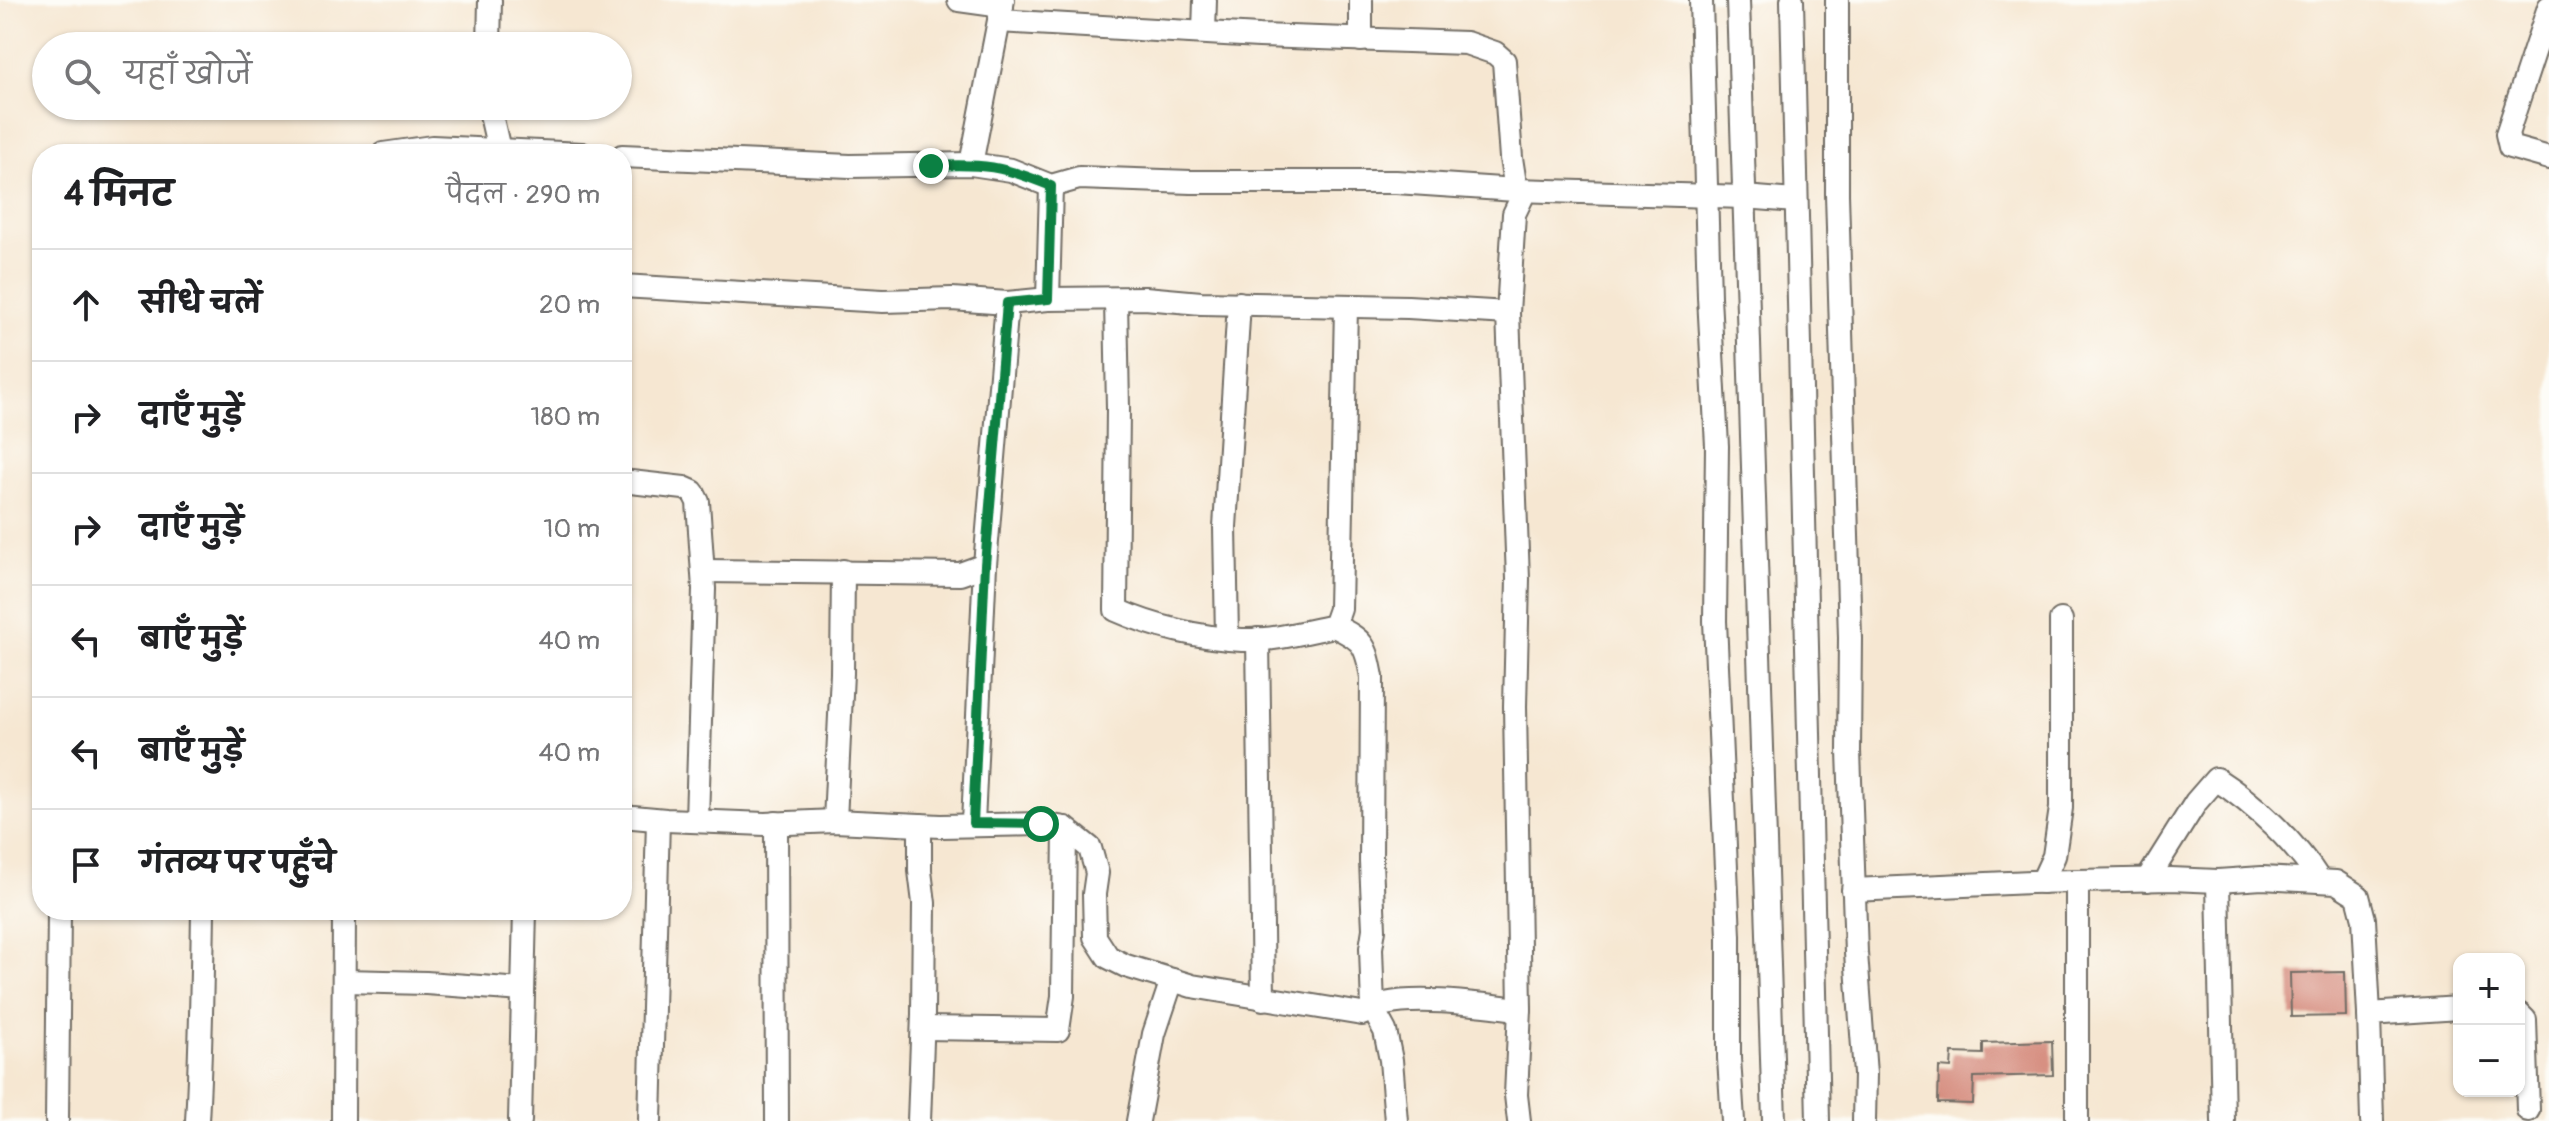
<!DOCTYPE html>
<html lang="hi">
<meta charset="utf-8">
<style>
body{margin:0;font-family:Pangolin,"Playpen Sans Deva",sans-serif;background:#f6f6f6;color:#202124}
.controls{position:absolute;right:24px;bottom:24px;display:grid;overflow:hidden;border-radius:16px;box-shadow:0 2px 6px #0004}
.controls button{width:72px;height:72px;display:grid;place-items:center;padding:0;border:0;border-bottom:2px solid #e0e0e0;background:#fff;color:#202124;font:40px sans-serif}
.stop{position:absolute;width:24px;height:24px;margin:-18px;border:6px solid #0b8043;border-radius:50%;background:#fff}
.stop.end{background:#0b8043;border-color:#fff;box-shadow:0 2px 8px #0008}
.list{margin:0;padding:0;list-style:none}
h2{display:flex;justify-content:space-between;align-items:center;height:104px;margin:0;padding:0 32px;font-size:34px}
h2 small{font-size:26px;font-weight:400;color:#757577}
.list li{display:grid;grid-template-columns:52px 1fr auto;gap:24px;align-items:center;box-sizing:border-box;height:112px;padding:0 32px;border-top:2px solid #e0e0e0}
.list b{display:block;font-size:30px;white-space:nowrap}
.list em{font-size:26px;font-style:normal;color:#757577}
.icon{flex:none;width:44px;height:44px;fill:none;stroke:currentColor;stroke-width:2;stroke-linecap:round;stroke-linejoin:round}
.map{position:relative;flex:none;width:2549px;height:1121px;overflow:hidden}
.search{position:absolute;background:#fff;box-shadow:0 2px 6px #0004;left:32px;top:32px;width:600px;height:88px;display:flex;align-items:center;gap:20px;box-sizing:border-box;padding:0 28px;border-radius:44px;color:#757577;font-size:30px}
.panel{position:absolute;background:#fff;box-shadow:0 2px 6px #0004;left:32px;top:144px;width:600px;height:776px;border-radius:32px}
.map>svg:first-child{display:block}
.building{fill:#d79082}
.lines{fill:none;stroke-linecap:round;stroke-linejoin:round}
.minor-casing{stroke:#726d65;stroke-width:26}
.minor{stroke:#fff;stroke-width:22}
.route{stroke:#0b8043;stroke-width:10}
</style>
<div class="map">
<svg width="2549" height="1121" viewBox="0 0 2549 1121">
<rect width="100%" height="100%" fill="#fdfcf7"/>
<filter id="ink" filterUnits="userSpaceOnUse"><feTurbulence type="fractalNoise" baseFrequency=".0125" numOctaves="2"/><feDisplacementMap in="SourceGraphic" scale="16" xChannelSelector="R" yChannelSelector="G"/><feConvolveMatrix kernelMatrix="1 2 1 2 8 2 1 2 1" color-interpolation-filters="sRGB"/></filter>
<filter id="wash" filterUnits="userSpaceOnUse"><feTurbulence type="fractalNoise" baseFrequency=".006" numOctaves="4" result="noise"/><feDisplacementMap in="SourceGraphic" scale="32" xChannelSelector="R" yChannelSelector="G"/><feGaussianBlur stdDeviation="1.8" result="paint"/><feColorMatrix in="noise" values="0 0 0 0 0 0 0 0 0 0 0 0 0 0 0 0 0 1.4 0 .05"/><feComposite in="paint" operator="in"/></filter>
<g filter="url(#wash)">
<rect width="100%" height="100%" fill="#f6e7d2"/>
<g id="blocks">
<!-- building -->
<g class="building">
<path d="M 2345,972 L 2346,1016 L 2291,1017 L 2290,973 Z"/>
<path d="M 2052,1041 L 2053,1075 L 1974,1077 L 1973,1104 L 1938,1103 L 1939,1067 L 1951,1068 L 1952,1053 L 1983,1054 L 1983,1043 Z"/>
</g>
</g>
</g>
<g filter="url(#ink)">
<use href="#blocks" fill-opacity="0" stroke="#726d65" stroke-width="2"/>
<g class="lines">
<!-- minor casing -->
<g class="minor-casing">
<g id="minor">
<path d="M 959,0 L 1002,6"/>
<path d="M 1361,0 L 1361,40"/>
<path d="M 1701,0 L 1709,297 L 1717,446 L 1715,621 L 1729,936 L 1729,1058 L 1733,1121"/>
<path d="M 1738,0 L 1774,1121"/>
<path d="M 1792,0 L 1818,1121"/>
<path d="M 1837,0 L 1837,194 L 1850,638 L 1849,751 L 1856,953 L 1865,1074 L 1864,1121"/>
<path d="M 2549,7 L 2507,134 L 2510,147 L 2549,158"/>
<path d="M 999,21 L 1259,36 L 1466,43 L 1495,53 L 1504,61 L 1511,158 L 1516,190"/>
<path d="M 1204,32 L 1205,0"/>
<path d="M 489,46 L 490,0"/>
<path d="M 489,106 L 499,150"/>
<path d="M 383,154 L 432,147 L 582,154"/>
<path d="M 622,156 L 850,166 L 971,164 L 1011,170 L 1051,186 L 1079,178 L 1191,182 L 1396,182 L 1516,190 L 1744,197 L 1796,201"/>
<path d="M 971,164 L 1003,0"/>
<path d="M 622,286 L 883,301 L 952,299 L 1007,303 L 1048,299 L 1145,298 L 1201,303 L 1408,307 L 1508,313"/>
<path d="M 1048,299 L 1051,186"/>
<path d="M 1116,299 L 1118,409 L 1116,610 C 1154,627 1201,638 1242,640 C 1272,641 1305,632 1334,626 L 1340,609 L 1346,306"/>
<path d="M 622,481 L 684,488 L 693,492 L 698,502 L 704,589 L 697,820"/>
<path d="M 703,571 L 960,574 L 985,565"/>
<path d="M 1334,626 C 1364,640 1366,645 1372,677 L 1371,862 L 1374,929 L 1371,948 L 1373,1009 L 1385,1031 L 1391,1060 L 1396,1121"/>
<path d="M 1227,638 L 1225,527 L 1239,303"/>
<path d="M 1258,639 L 1263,999"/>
<path d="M 622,816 L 666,820 L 765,824 L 835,821 L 941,826 L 1041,824 L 1065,828 L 1063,996 L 1058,1030 L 923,1028"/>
<path d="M 835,821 L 842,673 L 843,571"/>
<path d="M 776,823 L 777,1121"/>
<path d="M 973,823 L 985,565 L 1007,303"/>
<path d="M 1065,828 L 1090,848 L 1097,873 L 1094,894 L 1095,937 L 1108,957 L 1126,966 L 1192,986 L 1362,1014 C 1369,1011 1377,1006 1385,1004 C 1422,996 1482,1005 1520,1009"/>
<path d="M 2147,880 L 2196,802 L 2216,779 C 2255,804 2296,843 2320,881"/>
<path d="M 2218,881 L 2223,1121"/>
<path d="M 2042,882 L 2054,856 L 2061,808 L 2061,620"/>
<path d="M 2077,882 L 2077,1121"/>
<path d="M 1853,890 L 2031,882 L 2171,879 L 2218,881 L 2262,878 L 2336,882 L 2358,896 L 2364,919 L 2369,1014"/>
<path d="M 344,981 L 426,983 L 523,990"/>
<path d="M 2519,1014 L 2525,1020 L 2528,1110"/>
<path d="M 57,1121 L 59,910"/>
<path d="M 197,1121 C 201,1051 202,981 203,910"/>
<path d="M 343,1121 L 344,910"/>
<path d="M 520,1121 L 525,910"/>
<path d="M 650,1121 L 658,820"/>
<path d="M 919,1121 L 923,1014 L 924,903 L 920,871 L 920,825"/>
<path d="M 1138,1121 L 1154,1034 L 1172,980"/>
<path d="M 1519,1121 L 1516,1095 L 1520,1009 L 1515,706 L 1518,579 L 1508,313 L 1514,214 L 1525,191"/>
<path d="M 2372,1121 L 2369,1014 L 2459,1008"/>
</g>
</g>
<!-- minor -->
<use href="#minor" class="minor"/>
</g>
</g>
<g class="lines" filter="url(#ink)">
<!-- route -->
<path class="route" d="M 931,166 C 983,163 1003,166 1051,186 L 1048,299 L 1007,303 L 985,565 L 973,823 L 1041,824"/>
</g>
</svg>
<div class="controls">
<button>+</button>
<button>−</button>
</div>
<div class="stop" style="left:1041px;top:824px"></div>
<div class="stop end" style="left:931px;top:166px"></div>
<div class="search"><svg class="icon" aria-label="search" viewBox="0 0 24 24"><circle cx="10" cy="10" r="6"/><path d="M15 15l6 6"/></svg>यहाँ खोजें</div>
<section class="panel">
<h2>4 मिनट<small>पैदल · 290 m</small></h2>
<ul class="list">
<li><svg class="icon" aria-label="ahead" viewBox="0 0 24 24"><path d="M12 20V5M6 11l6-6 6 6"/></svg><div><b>सीधे चलें</b></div><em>20 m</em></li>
<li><svg class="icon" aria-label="right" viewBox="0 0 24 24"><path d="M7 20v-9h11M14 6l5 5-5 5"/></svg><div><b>दाएँ मुड़ें</b></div><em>180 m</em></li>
<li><svg class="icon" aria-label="right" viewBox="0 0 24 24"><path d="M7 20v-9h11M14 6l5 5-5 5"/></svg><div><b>दाएँ मुड़ें</b></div><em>10 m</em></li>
<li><svg class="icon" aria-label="left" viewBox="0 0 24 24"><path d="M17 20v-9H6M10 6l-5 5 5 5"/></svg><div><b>बाएँ मुड़ें</b></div><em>40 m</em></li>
<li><svg class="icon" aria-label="left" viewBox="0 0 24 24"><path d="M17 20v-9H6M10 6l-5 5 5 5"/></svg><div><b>बाएँ मुड़ें</b></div><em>40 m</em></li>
<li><svg class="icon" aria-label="arrive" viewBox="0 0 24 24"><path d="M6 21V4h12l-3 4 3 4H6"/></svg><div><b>गंतव्य पर पहुँचे</b></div></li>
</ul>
</section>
</div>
